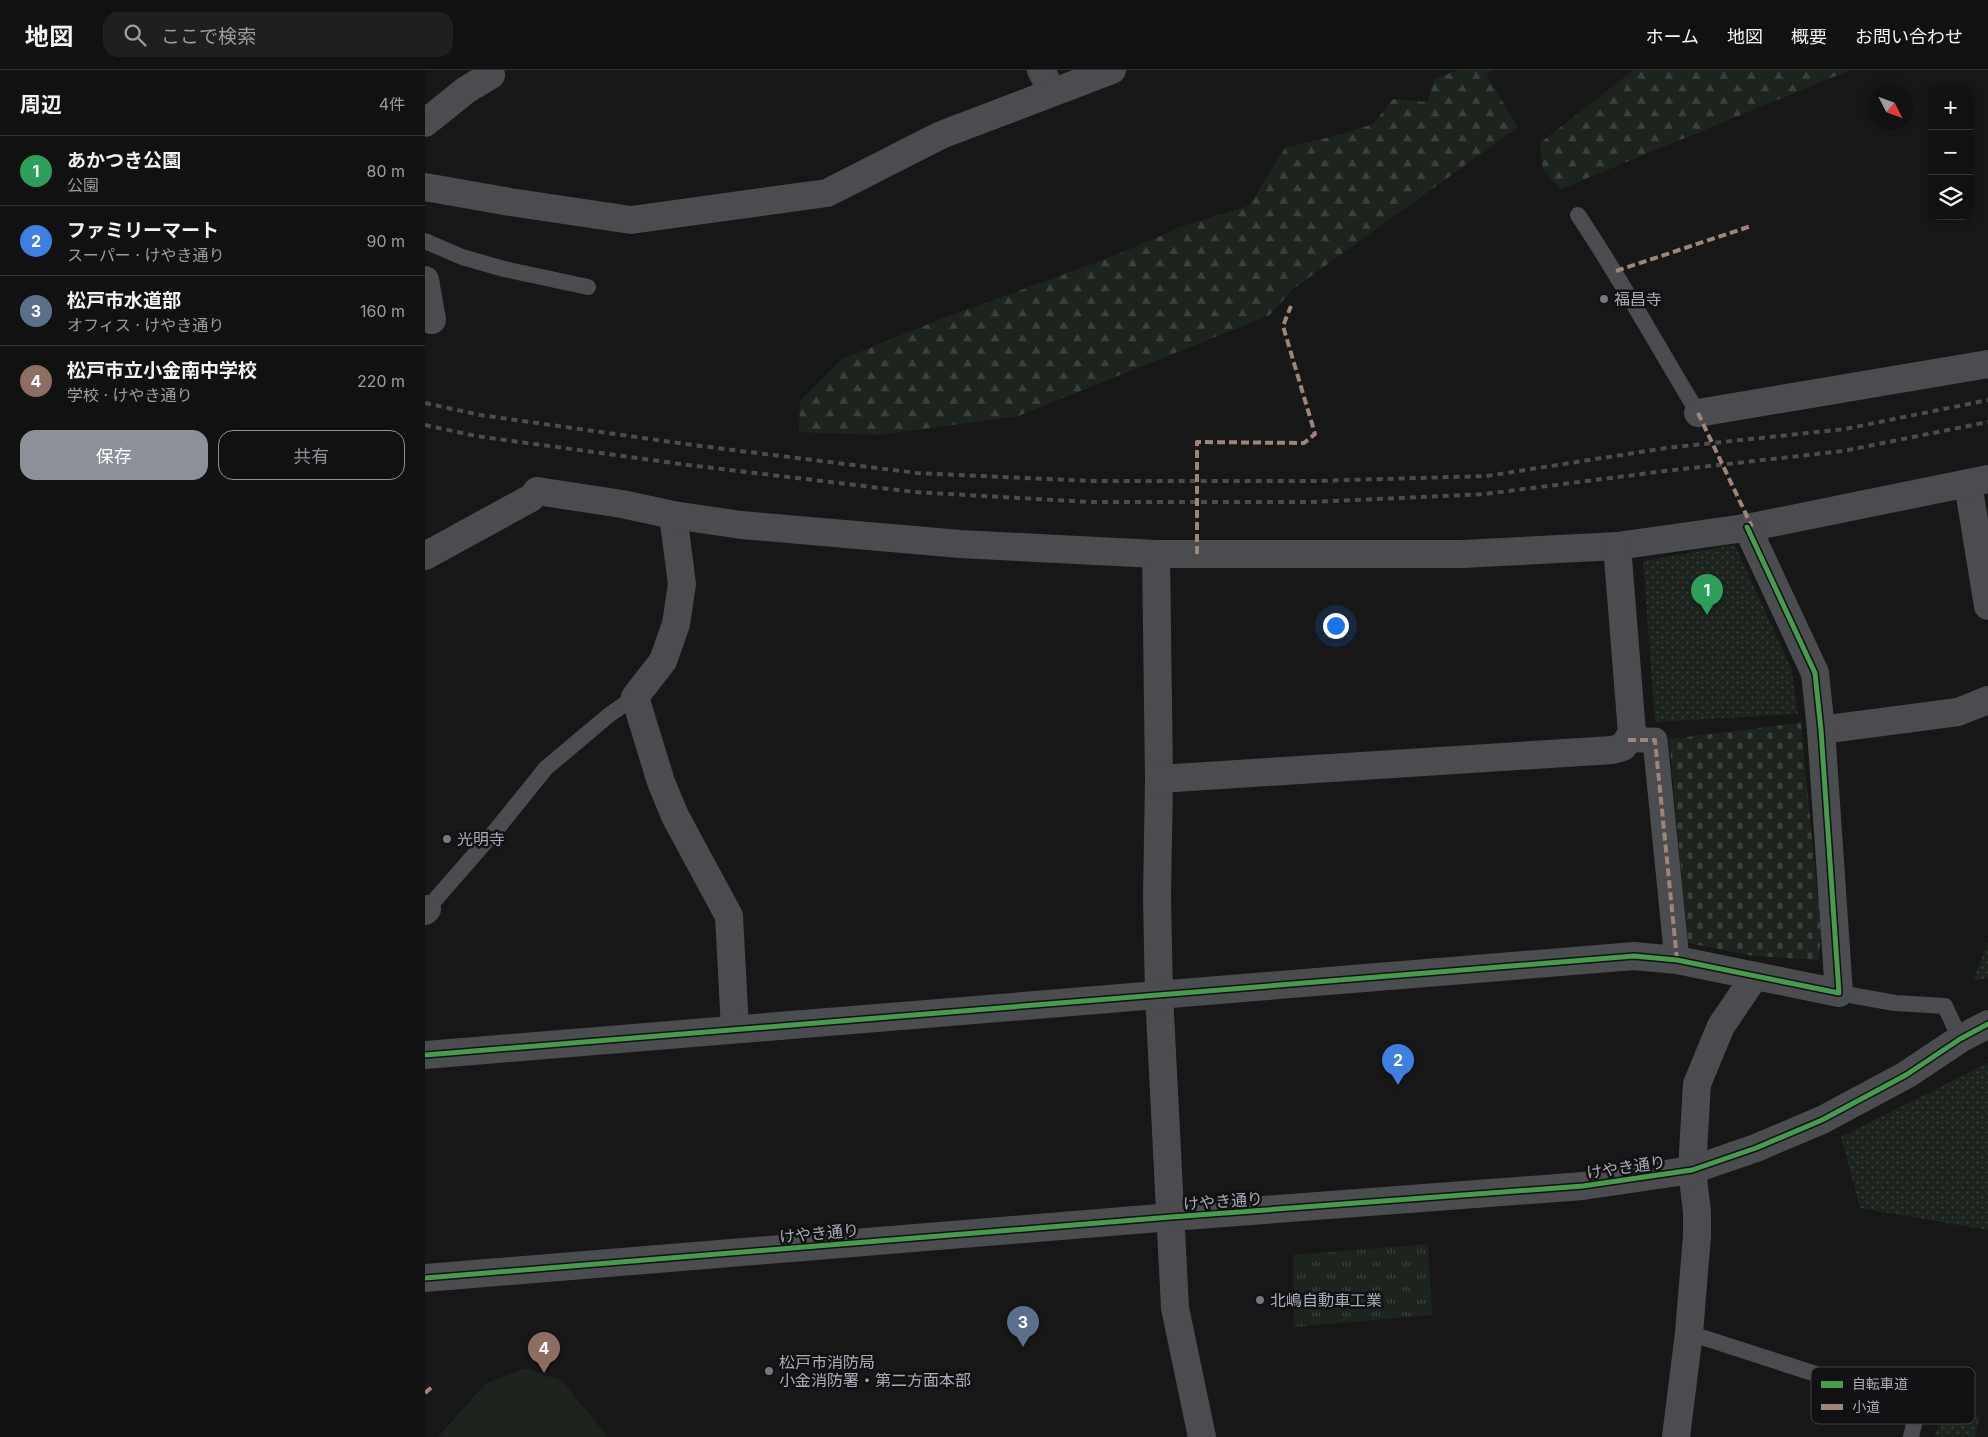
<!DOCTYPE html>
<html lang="ja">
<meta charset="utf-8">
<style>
body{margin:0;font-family:Inter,"Noto Sans JP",sans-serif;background:#1e1f1f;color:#f1f3f6}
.controls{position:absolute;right:15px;top:15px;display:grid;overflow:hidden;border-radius:10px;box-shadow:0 2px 8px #0003}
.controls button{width:45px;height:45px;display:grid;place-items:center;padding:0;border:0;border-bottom:1px solid #303131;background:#111;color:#f1f3f6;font:25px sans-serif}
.compass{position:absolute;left:1443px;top:15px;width:45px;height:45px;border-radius:50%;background:#111;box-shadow:0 2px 8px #0003;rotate:132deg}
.you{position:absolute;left:910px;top:555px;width:18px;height:18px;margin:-12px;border:4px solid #fff;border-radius:50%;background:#1a73e8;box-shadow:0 0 0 8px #1a73e833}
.badge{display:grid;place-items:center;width:32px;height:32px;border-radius:50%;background:#8c9099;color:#fff;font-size:16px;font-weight:700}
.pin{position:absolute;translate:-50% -41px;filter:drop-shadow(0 1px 2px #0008)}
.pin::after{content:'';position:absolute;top:26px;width:18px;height:15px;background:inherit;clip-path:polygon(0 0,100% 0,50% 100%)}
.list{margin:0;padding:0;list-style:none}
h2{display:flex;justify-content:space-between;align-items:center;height:65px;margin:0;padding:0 20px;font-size:21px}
h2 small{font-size:16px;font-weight:400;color:#9c9d9f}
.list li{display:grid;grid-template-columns:32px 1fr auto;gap:15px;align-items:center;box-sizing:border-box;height:70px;padding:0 20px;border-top:1px solid #303131}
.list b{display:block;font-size:19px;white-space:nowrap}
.list p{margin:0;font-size:16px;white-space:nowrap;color:#9c9d9f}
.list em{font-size:16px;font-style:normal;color:#9c9d9f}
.actions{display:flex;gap:10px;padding:15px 20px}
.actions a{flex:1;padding:11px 0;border:1px solid #8c9099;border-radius:15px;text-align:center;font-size:18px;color:#8c9099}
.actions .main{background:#8c9099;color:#fff}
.icon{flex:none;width:28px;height:28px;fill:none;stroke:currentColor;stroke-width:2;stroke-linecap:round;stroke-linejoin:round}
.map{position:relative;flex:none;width:1563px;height:1367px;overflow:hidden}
header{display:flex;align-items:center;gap:30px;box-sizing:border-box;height:70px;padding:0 25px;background:#111;border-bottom:1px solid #303131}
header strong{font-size:24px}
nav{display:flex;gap:28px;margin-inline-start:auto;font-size:18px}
.search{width:350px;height:45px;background:#1e1f1f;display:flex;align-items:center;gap:12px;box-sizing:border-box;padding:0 18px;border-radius:15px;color:#9c9d9f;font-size:19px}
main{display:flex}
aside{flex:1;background:#111}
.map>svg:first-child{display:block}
.grass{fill:url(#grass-tufts)}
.forest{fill:url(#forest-firs)}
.cemetery{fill:url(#cemetery-stones)}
.park{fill:url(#park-dots)}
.garden{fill:#1d241e}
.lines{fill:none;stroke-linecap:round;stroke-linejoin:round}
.service{stroke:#4b4c50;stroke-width:16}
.pedestrian{stroke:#4b4c50;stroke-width:25}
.minor{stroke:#4b4c50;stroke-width:28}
.tertiary{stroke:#4b4c50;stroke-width:28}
.rail{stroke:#4b4c4f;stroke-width:4;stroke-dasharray:6 5;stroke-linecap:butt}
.quiet{stroke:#a18479;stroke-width:4;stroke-dasharray:8 4;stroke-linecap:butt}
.cycleway-casing{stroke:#111113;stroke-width:8}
.cycleway{stroke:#469c4c;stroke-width:5}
.poi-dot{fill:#757880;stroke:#111113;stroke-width:2}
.labels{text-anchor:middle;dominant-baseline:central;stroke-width:5;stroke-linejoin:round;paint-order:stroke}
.poi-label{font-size:16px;fill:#a8adb8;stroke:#111113;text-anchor:start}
.street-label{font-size:16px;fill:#a8adb8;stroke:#111113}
.key{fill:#111113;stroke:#3e4045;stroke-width:1}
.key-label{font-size:14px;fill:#a8adb8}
</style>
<header>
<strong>地図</strong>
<div class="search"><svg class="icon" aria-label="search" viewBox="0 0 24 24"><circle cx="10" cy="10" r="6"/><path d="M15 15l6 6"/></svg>ここで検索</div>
<nav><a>ホーム</a><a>地図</a><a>概要</a><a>お問い合わせ</a></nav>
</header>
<main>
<aside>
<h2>周辺<small>4件</small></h2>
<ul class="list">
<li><span class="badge" style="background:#2e9e5b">1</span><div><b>あかつき公園</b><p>公園</p></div><em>80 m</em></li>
<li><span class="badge" style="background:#3f7fe0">2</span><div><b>ファミリーマート</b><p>スーパー · けやき通り</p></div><em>90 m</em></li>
<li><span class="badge" style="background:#5c6f8a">3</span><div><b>松戸市水道部</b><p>オフィス · けやき通り</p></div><em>160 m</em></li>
<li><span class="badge" style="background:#8d6e63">4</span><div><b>松戸市立小金南中学校</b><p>学校 · けやき通り</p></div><em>220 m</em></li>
</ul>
<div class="actions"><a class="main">保存</a><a>共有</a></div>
</aside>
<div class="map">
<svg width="1563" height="1367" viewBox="0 0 1563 1367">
<defs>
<pattern id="grass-tufts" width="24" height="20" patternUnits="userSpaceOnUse" patternTransform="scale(1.25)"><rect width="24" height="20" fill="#1d241e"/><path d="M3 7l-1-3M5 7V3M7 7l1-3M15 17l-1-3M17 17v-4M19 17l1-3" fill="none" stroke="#3b413d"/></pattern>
<pattern id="forest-firs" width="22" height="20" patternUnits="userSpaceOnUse" patternTransform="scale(1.25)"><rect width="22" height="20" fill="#1d241e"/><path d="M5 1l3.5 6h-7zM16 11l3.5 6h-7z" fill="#3b413d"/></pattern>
<pattern id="cemetery-stones" width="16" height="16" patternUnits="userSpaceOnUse" patternTransform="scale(1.25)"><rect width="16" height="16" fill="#1d241e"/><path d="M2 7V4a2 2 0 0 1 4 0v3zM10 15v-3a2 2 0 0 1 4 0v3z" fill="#3b413d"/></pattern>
<pattern id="park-dots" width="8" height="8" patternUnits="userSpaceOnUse" patternTransform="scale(1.25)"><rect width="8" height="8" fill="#1d241e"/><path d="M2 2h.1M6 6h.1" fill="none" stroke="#3b413d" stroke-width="1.8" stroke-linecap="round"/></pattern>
</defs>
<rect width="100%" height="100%" fill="#171717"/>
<!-- grass -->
<path class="grass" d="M 1003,1174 L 1007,1245 L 869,1257 L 868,1185 Z"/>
<!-- forest -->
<g class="forest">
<path d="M 1034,0 L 1067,0 L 1061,4 L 1093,57 L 868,219 L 845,245 L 593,346 L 455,365 L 374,362 L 375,331 L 417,289 L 516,249 L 689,186 L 758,156 L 824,136 L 860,78 L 921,63 L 948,54 L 968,29 L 1003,32 L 1009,9 Z"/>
<path d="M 1209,0 L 1425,0 L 1136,119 L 1118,100 L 1115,73 Z"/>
</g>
<!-- cemetery -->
<path class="cemetery" d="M 1376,653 L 1396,861 L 1394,890 L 1329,886 L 1263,873 L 1244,669 Z"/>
<!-- park -->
<g class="park">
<path d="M 1310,475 L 1366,598 L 1373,644 L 1230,652 L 1218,491 Z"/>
<path d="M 1563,872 L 1563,908 L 1548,911 Z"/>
<path d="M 1563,993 L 1563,1160 L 1435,1138 L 1416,1067 Z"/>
<path d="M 1518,1337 L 1555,1347 L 1550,1367 L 1510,1367 Z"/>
</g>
<!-- garden -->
<path class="garden" d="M 100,1298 L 137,1311 L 183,1367 L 13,1367 L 61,1313 Z"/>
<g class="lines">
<!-- service -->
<g class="service">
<path d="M 1153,145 C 1196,209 1233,277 1273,343"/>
<path d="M 0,171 L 37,187 L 79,199 L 163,217"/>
<path d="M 2,839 L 71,760 L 121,698 L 184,645 L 210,627"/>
<path d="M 1414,923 L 1470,933 L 1520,936 L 1535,969"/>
<path d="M 1264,1263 L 1493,1337 L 1486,1367"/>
</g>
<!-- pedestrian -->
<path class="pedestrian" d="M 1203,670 L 1230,670 L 1252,890"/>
<!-- minor -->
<g class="minor">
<path d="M 616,0 L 627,22"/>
<path d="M 0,53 L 41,20 L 66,5 L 63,0"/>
<path d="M 0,117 L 85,132 L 206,150 L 402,123 L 516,65 L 687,0"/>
<path d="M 0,210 L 7,250"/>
<path d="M 1273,343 L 1563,294"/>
<path d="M 1543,414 L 1563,536"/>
<path d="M 248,445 L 257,514 L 251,554 L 238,591 L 210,627 L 236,712 L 250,746 L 304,846 L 310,959"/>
<path d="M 731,484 L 734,709 L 732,826 L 734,924 L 750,1238 L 777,1367"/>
<path d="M 0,486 L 106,428 L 112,421 L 197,434 L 248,445 L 316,455 L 535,474 L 731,484 L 1038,484 L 1192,476 L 1327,457 L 1563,409"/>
<path d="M 1396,660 L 1533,642 L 1563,630"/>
<path d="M 734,709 L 1187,680 L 1198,677 L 1207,663 L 1192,476"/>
<path d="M 0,841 L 2,839"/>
<path d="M 0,985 L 1209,886 L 1252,890 L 1414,923 L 1396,660 L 1390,603 L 1322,457"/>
<path d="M 1251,1367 L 1264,1263 L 1272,1166 L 1272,1142 L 1267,1100 L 1272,1014 L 1296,956 L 1330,906"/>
</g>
<!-- tertiary -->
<path class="tertiary" d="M 0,1208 L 746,1147 L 1158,1116 L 1267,1100 L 1331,1078 L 1397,1050 L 1481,1005 L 1535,969 L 1563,954"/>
<!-- rail -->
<g class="rail">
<path d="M 0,333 L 55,345 L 268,375 L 492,403 L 668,411 L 890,411 L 1062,406 L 1241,378 L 1420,359 L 1563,330"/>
<path d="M 0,355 L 51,366 L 263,395 L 489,422 L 664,432 L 886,432 L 1060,424 L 1240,401 L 1418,381 L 1563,352"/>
</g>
<!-- quiet -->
<g class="quiet">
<path d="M 1191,201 L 1326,156"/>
<path d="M 1273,343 L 1327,457"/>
<path d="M 772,484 L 772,372 L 879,373 L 890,364 L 858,256 L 866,236"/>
<path d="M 1203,670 L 1230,670 L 1252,890"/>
<path d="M 0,1323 L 7,1317"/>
</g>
<!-- cycleway casing -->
<g class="cycleway-casing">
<g id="cycleway">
<path d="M 0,985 L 1209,886 L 1252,890 L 1414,923 L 1396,660 L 1390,603 L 1322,457"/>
<path d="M 0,1208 L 746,1147 L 1158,1116 L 1267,1100 L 1331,1078 L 1397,1050 L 1481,1005 L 1535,969 L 1563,954"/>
</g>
</g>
<!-- cycleway -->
<use href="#cycleway" class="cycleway"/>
</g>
<!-- markers -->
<g class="poi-dot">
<circle cx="1179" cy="229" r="5"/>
<circle cx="22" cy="769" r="5"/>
<circle cx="835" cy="1230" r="5"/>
<circle cx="344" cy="1301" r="5"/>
</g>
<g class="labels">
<!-- poi labels -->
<g class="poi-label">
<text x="1189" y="229">福昌寺</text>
<text x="32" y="769">光明寺</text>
<text x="845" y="1230">北嶋自動車工業</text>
<text x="354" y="1292">松戸市消防局<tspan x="354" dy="18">小金消防署・第二方面本部</tspan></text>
</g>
<!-- street labels -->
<g class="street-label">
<text transform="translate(1201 1097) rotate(-8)">けやき通り</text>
<text transform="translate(798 1131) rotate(-4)">けやき通り</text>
<text transform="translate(394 1163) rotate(-5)">けやき通り</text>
</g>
</g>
<!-- legend -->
<rect x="1386" y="1297" width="164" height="57" rx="8" class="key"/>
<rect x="1396" y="1311" width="22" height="7" fill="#469c4c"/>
<rect x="1396" y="1334" width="22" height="6" fill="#a18479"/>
<g class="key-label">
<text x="1427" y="1319">自転車道</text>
<text x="1427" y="1342">小道</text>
</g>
</svg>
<div class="controls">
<button>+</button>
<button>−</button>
<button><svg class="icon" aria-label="layers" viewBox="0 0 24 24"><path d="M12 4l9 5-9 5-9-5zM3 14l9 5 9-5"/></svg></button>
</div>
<svg class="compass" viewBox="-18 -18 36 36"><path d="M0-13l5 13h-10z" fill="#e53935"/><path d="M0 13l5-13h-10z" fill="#9c9d9f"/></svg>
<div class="you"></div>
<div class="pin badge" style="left:1282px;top:545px;background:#2e9e5b">1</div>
<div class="pin badge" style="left:973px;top:1015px;background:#3f7fe0">2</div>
<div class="pin badge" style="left:598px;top:1277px;background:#5c6f8a">3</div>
<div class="pin badge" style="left:119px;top:1303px;background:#8d6e63">4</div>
</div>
</main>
